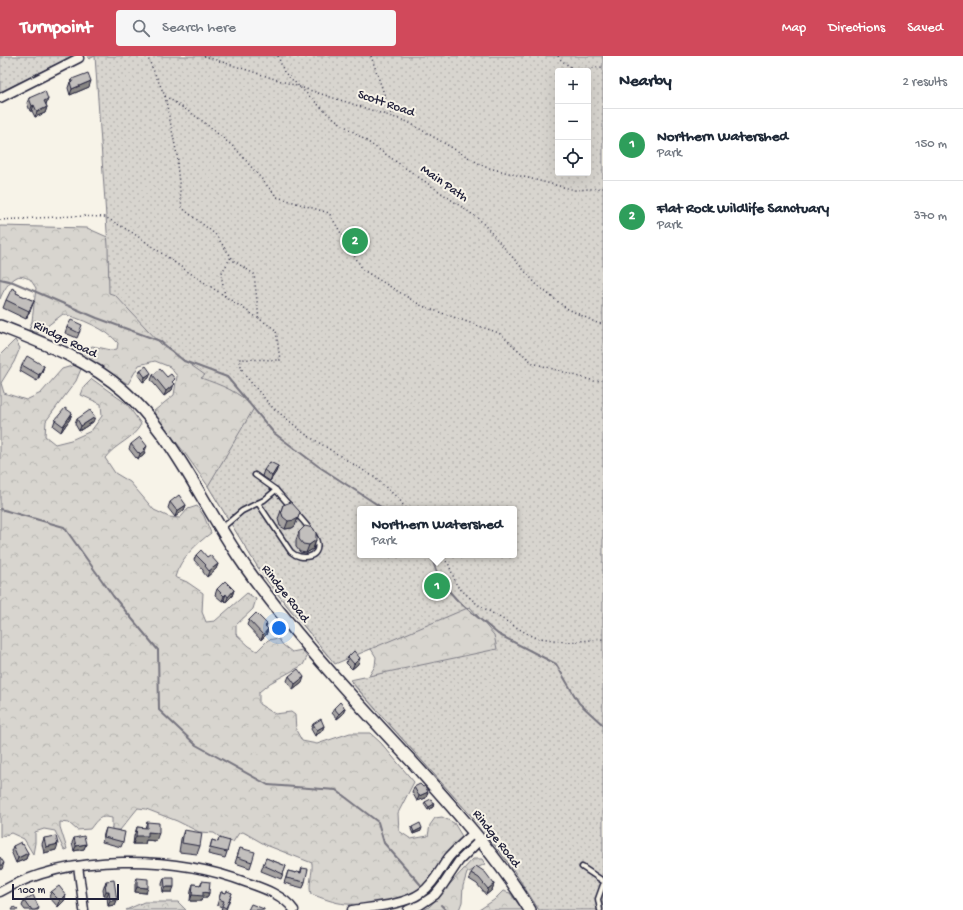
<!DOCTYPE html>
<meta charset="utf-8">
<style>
body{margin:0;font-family:"Gochi Hand",sans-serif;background:#f6f6f7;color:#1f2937}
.controls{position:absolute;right:12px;top:12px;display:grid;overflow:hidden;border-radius:4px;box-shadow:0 4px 16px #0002}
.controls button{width:36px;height:36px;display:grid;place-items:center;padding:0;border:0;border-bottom:1px solid #e0e1e3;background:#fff;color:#1f2937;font:20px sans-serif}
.scale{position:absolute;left:12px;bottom:10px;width:107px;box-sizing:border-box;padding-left:4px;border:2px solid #22223b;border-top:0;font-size:11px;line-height:14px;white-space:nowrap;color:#22223b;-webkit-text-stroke:3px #f7f3e8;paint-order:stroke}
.you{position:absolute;left:279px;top:572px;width:14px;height:14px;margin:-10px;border:3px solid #fff;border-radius:50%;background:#1a73e8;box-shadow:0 0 0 6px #1a73e833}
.badge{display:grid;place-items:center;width:26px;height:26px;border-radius:50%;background:#d1495b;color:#fff;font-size:13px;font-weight:700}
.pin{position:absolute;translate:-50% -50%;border:2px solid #fff;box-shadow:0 1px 4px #0006}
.popup{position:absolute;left:357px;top:450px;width:160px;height:52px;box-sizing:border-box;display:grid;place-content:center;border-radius:4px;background:#fff;filter:drop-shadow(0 1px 3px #0005);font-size:13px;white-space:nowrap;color:#747a83}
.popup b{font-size:15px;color:#1f2937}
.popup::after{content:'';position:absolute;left:50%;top:100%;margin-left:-8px;border:8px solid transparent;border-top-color:#fff}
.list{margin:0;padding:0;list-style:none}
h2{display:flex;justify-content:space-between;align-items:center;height:52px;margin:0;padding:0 16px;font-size:17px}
h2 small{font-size:13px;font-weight:400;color:#747a83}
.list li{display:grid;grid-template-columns:26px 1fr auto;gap:12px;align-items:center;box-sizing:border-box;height:72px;padding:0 16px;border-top:1px solid #e0e1e3}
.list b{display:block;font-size:15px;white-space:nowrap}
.list p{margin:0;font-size:13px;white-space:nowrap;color:#747a83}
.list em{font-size:13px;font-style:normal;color:#747a83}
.icon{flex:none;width:22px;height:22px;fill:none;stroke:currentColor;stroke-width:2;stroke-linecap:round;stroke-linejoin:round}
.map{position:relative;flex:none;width:603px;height:854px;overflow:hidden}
header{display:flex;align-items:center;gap:24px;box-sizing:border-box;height:56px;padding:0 20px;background:#d1495b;color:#fff}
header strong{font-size:19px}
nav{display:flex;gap:22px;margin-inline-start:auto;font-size:14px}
.search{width:280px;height:36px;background:#f6f6f7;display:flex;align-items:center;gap:10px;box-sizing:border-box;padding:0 14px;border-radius:4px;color:#747a83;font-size:15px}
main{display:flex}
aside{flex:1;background:#fff}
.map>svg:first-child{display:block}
.forest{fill:url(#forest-crowns);stroke:#7d7c85;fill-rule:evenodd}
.park{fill:url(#park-dots);stroke:#7d7c85;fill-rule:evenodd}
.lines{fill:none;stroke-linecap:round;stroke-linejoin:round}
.stream{stroke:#76747f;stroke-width:2}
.lane-casing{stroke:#22223b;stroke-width:7}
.street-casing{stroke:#22223b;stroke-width:11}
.secondary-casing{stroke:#22223b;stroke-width:14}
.path{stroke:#22223b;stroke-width:1.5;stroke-dasharray:1 3;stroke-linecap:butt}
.lane{stroke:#f7f3e8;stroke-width:4}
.street{stroke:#f7f3e8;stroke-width:8}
.secondary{stroke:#f7f3e8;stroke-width:11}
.wall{fill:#a7a4a3;stroke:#22223b}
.shaded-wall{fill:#888684;stroke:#22223b}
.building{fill:#c2bfbd;stroke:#22223b}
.labels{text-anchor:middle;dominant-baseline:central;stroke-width:4;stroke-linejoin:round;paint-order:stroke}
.street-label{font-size:13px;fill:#22223b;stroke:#f7f3e8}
</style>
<header>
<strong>Turnpoint</strong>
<div class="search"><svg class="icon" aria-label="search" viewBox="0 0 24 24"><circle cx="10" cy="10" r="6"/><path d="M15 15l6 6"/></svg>Search here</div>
<nav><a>Map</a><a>Directions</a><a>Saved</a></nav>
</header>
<main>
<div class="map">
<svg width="603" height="854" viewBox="0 0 603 854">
<defs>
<pattern id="forest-crowns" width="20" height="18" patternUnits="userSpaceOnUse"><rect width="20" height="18" fill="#d8d5cf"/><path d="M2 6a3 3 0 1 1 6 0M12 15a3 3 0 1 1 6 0" fill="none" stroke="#b9b7b3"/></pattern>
<pattern id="park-dots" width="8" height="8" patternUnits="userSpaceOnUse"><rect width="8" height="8" fill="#d8d5cf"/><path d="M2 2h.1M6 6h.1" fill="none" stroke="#b9b7b3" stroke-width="1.8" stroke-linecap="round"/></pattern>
</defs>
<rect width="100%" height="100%" fill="#f7f3e8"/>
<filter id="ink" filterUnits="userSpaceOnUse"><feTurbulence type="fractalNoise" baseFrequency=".025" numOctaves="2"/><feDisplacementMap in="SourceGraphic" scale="8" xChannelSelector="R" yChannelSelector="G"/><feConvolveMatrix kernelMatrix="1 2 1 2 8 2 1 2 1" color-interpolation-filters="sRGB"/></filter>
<g filter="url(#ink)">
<!-- forest -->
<g class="forest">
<path d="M 0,170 L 87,172 L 525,366 L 539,854 L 514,815 L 482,772 L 351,626 L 369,620 L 375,610 L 376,601 L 371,593 L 348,599 L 328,600 L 284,546 L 259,513 L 208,430 L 184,396 L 155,359 L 154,355 L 174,339 L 177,320 L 170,311 L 155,305 L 139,309 L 128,328 L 84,300 L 88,293 L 92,290 L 111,294 L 117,293 L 118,287 C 107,273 79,262 63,258 L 38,277 L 29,274 L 32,265 L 36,232 L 30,223 C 26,222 21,219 17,221 C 9,225 3,235 0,243 ZM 360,453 L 514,453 L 514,499 L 360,499 Z"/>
<path d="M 15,284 L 20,292 L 14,306 L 1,327 L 4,337 L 26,344 L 41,337 L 62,313 L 75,309 L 81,313 L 76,325 L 46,365 L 45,380 L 55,388 L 71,384 L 91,375 L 102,360 L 101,348 L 81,339 L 84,331 L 92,323 L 127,348 L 141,368 C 134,383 115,388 105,402 L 115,417 L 130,426 L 154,454 L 169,461 L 180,462 L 188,453 L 197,450 L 204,460 L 211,477 C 196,488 180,503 175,521 L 187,526 L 203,537 L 202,556 L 206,566 L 215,565 L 247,537 L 256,543 L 253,553 L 236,569 L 236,578 L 249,590 L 257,595 L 268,584 L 278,582 L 283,589 L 292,596 L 302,594 L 307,601 L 303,609 L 270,627 L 259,636 L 259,648 L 275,658 L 291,656 L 295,659 L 296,674 L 302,685 L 317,688 L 350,677 L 370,677 L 381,687 L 414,726 L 398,757 L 399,775 L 411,783 L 428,780 L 430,769 L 435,762 L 442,761 L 454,767 L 463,782 C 456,788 449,794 443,801 C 435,812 430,829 418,836 C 401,848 367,849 346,848 C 334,847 322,842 311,838 C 308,829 313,817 312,807 L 266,789 L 243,776 L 239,777 L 233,786 L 224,784 L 214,777 L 199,776 L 177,765 L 146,753 L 138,752 L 120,774 L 112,774 L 112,762 C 99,759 98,763 90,773 L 77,774 L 69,767 L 60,766 L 60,771 L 67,793 L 64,794 L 55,775 L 44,773 L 35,776 L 35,787 L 33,798 L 24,783 L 11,777 L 0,781 L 0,299 Z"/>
<path d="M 473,803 L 482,803 L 485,808 L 467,817 L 463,830 L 462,846 L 459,854 L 423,854 L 429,851 Z"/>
<path d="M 503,835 L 510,837 L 523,854 L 479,854 L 494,844 Z"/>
<path d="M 144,846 L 178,846 L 186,854 L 126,854 Z"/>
</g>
<!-- park -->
<g class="park">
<path d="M 0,0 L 73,0 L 0,36 Z"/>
<path d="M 87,0 L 603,0 L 603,854 L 539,854 L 514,815 L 482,772 L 350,624 L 497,593 L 494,579 L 470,551 L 335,608 L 267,525 L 252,502 L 208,430 L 254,352 C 240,336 221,329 201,322 L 205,319 L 161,288 L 115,239 L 109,237 L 108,190 L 95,0 L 89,3 ZM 558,15 L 588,15 L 588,117 L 558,117 ZM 360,453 L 514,453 L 514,499 L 360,499 Z"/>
</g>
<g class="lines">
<!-- stream -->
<g class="stream">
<path d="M 0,223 L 13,226 L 97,262 L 160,285 L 184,305 L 227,321 L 274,377 L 318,410 L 384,453"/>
<path d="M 0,453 L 64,471 L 113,540 L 158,594 L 159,654 L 196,689 L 268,729 L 336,734 L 378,766 L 384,787 L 420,828"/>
<path d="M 429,499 L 432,503 L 440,525 L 458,545 L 498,578 L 556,608 L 579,647 L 603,669"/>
<path d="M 441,849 L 446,854"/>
</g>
<!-- lane casing -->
<g class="lane-casing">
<g id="lane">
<path d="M 255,419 L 276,434 L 290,450"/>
<path d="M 258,447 L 291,496 C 301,505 321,502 317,486 C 315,477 302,464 296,457"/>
<path d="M 222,472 L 242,455 L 264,444 L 276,434"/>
<path d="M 582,811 L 603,825"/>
<path d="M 600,854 L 598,843 L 603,829"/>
</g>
</g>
<!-- street casing -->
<g class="street-casing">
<g id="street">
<path d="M 0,42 L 79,2"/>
<path d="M 78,810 L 84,854"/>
<path d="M 0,836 C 69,796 175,799 248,827 C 265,833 283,839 294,854"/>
<path d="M 352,854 C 373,851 404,849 421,837 C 434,828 440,813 449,801 C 457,792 466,784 474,777"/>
<path d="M 408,854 L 420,849 L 435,839 L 443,829 L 459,805 L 480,784"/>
</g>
</g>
<!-- secondary casing -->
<g class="secondary-casing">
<path id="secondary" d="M 0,270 C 43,287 89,304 124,335 C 153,361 172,391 192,424 C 214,461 235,499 262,533 C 309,595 362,652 415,709 C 456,755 498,801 530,854"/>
</g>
<!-- path -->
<g class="path">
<path d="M 147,0 L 165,40 L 178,104 L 177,109 L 182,152 L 215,178 L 234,205 L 254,218 L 259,263"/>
<path d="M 204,0 L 408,66 L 485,111 L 575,134 L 603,132"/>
<path d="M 278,0 L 284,16 L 329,59 L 479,163 L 538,230 L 566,252 L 597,267 L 603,268"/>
<path d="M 371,0 L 392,61"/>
<path d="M 558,0 L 560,3 L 574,14 L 603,11"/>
<path d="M 165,40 L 200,63 L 236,93 L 277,141 L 329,157 L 363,214 L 422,250 L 499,277 L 533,307 L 594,325 L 603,324"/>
<path d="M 0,164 L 75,160 L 105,161 L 133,177 L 184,213 L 276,274 L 280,304 L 239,303 L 243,317 L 271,350 L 305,378 L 374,421 L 399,443 L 406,453"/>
<path d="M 225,240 L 221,218 L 231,201"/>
<path d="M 441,499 L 449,509 L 457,530 L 477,548 L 533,581 L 567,586 L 603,583"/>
</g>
<!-- lane -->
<use href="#lane" class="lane"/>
<!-- street -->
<use href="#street" class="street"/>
<!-- secondary -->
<use href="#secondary" class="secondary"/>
</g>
<!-- wall -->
<g class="wall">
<path d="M 72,23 L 89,31 L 70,39 L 68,32 L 70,26 L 71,26 Z"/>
<path d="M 29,42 L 48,43 L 46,48 L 47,51 L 45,57 L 35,61 L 32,55 L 30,55 L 27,47 Z"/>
<path d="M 16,237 L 34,245 L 26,263 L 3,252 L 6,244 Z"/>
<path d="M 67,271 L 80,275 L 77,282 L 65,277 Z"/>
<path d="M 22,309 L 44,310 L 42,316 L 37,325 L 20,315 Z"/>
<path d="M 140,314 L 149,322 L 143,326 L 138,319 Z"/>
<path d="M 153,319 L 167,321 L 173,328 L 172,334 L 164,340 L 151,324 Z"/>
<path d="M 72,357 L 70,363 L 61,376 L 53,370 L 55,364 Z"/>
<path d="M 77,363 L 93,366 L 79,375 L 75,368 Z"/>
<path d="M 131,388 L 145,396 L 143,400 L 138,403 L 137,401 L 136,402 L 129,393 Z"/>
<path d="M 278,410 L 276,416 L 270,425 L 262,420 L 264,414 Z"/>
<path d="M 170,446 L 186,449 L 184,454 L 175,461 L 168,452 Z"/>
<path d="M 283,449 L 295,470 L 292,472 L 285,473 L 280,470 L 278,463 Z"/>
<path d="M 299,476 L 316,484 L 313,493 L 306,497 L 300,496 L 296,491 L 296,484 Z"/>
<path d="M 196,499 L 207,501 L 218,508 L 216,513 L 207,521 L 203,516 L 203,514 L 194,504 Z"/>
<path d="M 217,533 L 234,534 L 232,540 L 226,546 L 224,544 L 222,545 L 215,539 Z"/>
<path d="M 249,564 L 267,568 L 266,571 L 268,573 L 266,579 L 261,584 L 247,569 Z"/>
<path d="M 348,601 L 358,608 L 352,613 L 346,607 Z"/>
<path d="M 289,620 L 302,627 L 293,634 L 287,625 Z"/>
<path d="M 334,652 L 345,652 L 343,658 L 337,663 L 332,657 Z"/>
<path d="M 313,668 L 324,670 L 322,675 L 315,680 L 311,673 Z"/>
<path d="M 414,731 L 426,742 L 417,745 L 412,736 Z"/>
<path d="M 425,746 L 434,748 L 433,751 L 428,754 L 424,748 Z"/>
<path d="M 147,766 L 156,785 L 146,784 L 145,788 L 133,788 L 134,780 L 137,771 L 145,772 Z"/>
<path d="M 412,771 L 421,775 L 413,778 L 411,773 Z"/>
<path d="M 106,772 L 123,786 L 121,791 L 102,786 L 104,778 Z"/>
<path d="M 184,774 L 200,790 L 197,798 L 179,796 L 181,783 Z"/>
<path d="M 44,782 L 56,794 L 44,797 L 42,788 Z"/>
<path d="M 74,782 L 86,788 L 84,793 L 74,795 L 72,787 Z"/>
<path d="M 219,782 L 227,796 L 225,802 L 208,798 L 212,784 L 218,786 Z"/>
<path d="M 22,789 L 28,797 L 26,803 L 16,807 L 11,795 L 13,790 Z"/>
<path d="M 240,792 L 252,806 L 250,812 L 235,807 Z"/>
<path d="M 266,802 L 286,810 L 281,823 L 261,815 Z"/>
<path d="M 302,812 L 305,826 L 303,832 L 284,827 L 288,815 L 296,817 L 300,817 Z"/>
<path d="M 471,817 L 494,828 L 492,834 L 486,839 L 477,828 L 469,823 Z"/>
<path d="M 137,822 L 146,837 L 135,836 L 135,828 Z"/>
<path d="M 164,822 L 172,836 L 163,836 L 162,828 Z"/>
<path d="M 106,825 L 117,844 L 115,849 L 108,850 L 107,840 L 104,840 L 103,834 Z"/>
<path d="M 202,825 L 209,837 L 207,842 L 202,842 L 201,845 L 190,845 L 191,834 L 193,828 L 200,829 Z"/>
<path d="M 51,836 L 66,839 L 64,845 L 58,851 L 49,841 Z"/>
<path d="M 221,836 L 226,837 L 232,837 L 226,854 L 221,854 L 222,851 L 217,849 Z"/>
<path d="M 24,845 L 39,852 L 38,854 L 25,854 L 22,850 Z"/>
</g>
<!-- shaded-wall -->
<g class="shaded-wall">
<path d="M 91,25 L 89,31 L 70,39 L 72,33 Z"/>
<path d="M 48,43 L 46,48 L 42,50 L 44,45 Z"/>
<path d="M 34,49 L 32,55 L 30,55 L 32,50 Z"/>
<path d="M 47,51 L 45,57 L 35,61 L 37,56 Z"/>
<path d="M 34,245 L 31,253 L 26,263 L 29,255 Z"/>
<path d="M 44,310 L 42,316 L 37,325 L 39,319 Z"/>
<path d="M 151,317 L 149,322 L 143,326 L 145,321 Z"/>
<path d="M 174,328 L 172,334 L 164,340 L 166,335 Z"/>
<path d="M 72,357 L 70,363 L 61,376 L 63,370 Z"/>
<path d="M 95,361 L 93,366 L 79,375 L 81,370 Z"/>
<path d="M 147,390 L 143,400 L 138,403 L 140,398 L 144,393 Z"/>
<path d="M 278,410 L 276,416 L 270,425 L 272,420 Z"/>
<path d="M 186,449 L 184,454 L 175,461 L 177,455 Z"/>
<path d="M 300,456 L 295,470 L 292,472 L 285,473 L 288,465 Z"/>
<path d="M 316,484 L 313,493 L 306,497 L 309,489 Z"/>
<path d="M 218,508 L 216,513 L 207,521 L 209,515 Z"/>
<path d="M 234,534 L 232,540 L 226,546 L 228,541 Z"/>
<path d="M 226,538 L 224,544 L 222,545 L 224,540 Z"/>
<path d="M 268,573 L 266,579 L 261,584 L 263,579 Z"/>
<path d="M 360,602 L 358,608 L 352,613 L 354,608 Z"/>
<path d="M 304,621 L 302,627 L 293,634 L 295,628 Z"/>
<path d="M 345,652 L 343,658 L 337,663 L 339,658 Z"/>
<path d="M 324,670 L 322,675 L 315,680 L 317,674 Z"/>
<path d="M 428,736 L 426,742 L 417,745 L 419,740 Z"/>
<path d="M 434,748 L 433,751 L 428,754 L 429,751 Z"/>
<path d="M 422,772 L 421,775 L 413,778 L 414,776 Z"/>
<path d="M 148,776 L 159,777 L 156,785 L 146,784 L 145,788 L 133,788 L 136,780 Z"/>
<path d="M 58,788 L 56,794 L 44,797 L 46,791 Z"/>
<path d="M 86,788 L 84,793 L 74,795 L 76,790 Z"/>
<path d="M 28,797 L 26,803 L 16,807 L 18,802 Z"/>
<path d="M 4,807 L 2,813 L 0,814 L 0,810 Z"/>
<path d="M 494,828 L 492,834 L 486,839 L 488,833 Z"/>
<path d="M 137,831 L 148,832 L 146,837 L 135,836 Z"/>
<path d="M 165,831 L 174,831 L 172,836 L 163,836 Z"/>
<path d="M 106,835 L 109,835 L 107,840 L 104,840 Z"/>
<path d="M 203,836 L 209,837 L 207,842 L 202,842 L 201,845 L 190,845 L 192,839 Z"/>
<path d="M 66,839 L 64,845 L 58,851 L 60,845 Z"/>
<path d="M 117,844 L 115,849 L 108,850 L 110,845 Z"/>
</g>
<!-- building -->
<g class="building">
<path d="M 88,17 L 91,25 L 72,33 L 70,26 L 73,25 L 72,23 Z"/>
<path d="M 45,35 L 48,43 L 44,45 L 47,51 L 37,56 L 34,49 L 32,50 L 29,42 Z"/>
<path d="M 12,232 L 17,235 L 16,237 L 34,245 L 29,255 L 6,244 Z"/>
<path d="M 71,264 L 82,269 L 79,277 L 67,271 Z"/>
<path d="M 27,300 L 44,310 L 39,319 L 22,309 Z"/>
<path d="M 146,310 L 151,317 L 145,321 L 140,314 Z"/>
<path d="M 160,313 L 167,321 L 171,318 L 175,323 L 172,326 L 174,328 L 166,335 L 153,319 Z"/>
<path d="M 65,352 L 72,357 L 63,370 L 55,364 Z"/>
<path d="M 90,354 L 95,361 L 81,370 L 77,363 Z"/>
<path d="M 140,381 L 147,390 L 144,393 L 145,394 L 140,398 L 139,396 L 138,397 L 131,388 Z"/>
<path d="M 270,406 L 278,410 L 272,420 L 264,414 Z"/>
<path d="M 179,439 L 186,449 L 177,455 L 170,446 Z"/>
<path d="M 291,446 L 300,456 L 298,462 L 295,464 L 288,465 L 283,461 L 281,455 L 283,449 Z"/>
<path d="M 305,470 L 313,472 L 316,477 L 316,484 L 309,489 L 303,488 L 299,483 L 299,476 Z"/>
<path d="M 201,494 L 207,501 L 210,499 L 218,508 L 209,515 L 205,510 L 206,509 L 196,499 Z"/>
<path d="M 225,525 L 234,534 L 228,541 L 226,538 L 224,540 L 217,533 Z"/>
<path d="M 256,557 L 267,568 L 265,570 L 268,573 L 263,579 L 249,564 Z"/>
<path d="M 354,595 L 360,602 L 354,608 L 348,601 Z"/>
<path d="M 298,613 L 304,621 L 295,628 L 289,620 Z"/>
<path d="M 340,646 L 345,652 L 339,658 L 334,652 Z"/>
<path d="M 321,663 L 324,670 L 317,674 L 313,668 Z"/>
<path d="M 420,728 L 423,731 L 425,730 L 428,736 L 419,740 L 414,731 Z"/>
<path d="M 431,743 L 434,748 L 429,751 L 425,746 Z"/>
<path d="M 147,766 L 159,767 L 159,777 L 148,776 L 148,780 L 136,780 L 137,771 L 147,772 Z"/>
<path d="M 420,767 L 422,772 L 414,776 L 412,771 Z"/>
<path d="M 106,772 L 125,776 L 123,786 L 104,781 Z"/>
<path d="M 184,774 L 202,777 L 200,790 L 182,787 Z"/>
<path d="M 56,780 L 58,788 L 46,791 L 44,782 Z"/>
<path d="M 84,780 L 86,788 L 76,790 L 74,782 Z"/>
<path d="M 219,782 L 230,785 L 227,796 L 210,792 L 212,784 L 218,786 Z"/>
<path d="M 21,786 L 22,789 L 23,788 L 28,797 L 18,802 L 13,790 Z"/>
<path d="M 240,792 L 255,796 L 252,806 L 237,801 Z"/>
<path d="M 0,801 L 4,807 L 0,810 Z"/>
<path d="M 266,802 L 286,810 L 283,818 L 263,809 Z"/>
<path d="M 476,810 L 485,816 L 494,828 L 488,833 L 479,822 L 471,817 Z"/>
<path d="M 302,812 L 308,813 L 305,826 L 286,822 L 288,815 L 296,817 L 297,816 L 301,817 Z"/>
<path d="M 137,822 L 148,823 L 148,832 L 137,831 Z"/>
<path d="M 164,822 L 174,822 L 174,831 L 165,831 Z"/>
<path d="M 114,824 L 117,844 L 110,845 L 109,835 L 106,835 L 105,828 L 107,828 L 106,825 Z"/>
<path d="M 202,825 L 210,826 L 209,837 L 203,836 L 203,840 L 192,839 L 193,828 L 201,829 Z"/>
<path d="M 59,830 L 66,839 L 60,845 L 51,836 Z"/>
<path d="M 227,835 L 232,837 L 226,852 L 222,850 L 224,845 L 219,843 L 221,836 L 226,837 Z"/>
<path d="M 33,839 L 39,852 L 35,854 L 32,854 L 30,851 L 29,852 L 24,845 Z"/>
<path d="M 251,848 L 264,853 L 264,854 L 248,854 Z"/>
<path d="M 14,851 L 18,854 L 12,854 Z"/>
</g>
</g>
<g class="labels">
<!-- street labels -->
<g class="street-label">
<text transform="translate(386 48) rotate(19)">Scott Road</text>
<text transform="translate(444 128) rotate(35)">Main Path</text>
<text transform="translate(65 284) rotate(26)">Rindge Road</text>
<text transform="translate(285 538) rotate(52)">Rindge Road</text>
<text transform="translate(496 783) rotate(52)">Rindge Road</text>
</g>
</g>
</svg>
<div class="controls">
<button>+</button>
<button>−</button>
<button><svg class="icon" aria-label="locate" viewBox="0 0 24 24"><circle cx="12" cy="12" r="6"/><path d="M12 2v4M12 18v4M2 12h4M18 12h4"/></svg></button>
</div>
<div class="scale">100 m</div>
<div class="you"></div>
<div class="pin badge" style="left:437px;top:530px;background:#2e9e5b">1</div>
<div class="popup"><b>Northern Watershed</b>Park</div>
<div class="pin badge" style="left:355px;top:185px;background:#2e9e5b">2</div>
</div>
<aside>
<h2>Nearby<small>2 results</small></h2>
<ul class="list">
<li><span class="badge" style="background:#2e9e5b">1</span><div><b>Northern Watershed</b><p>Park</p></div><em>150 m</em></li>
<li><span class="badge" style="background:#2e9e5b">2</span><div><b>Flat Rock Wildlife Sanctuary</b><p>Park</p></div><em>370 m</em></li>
</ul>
</aside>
</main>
